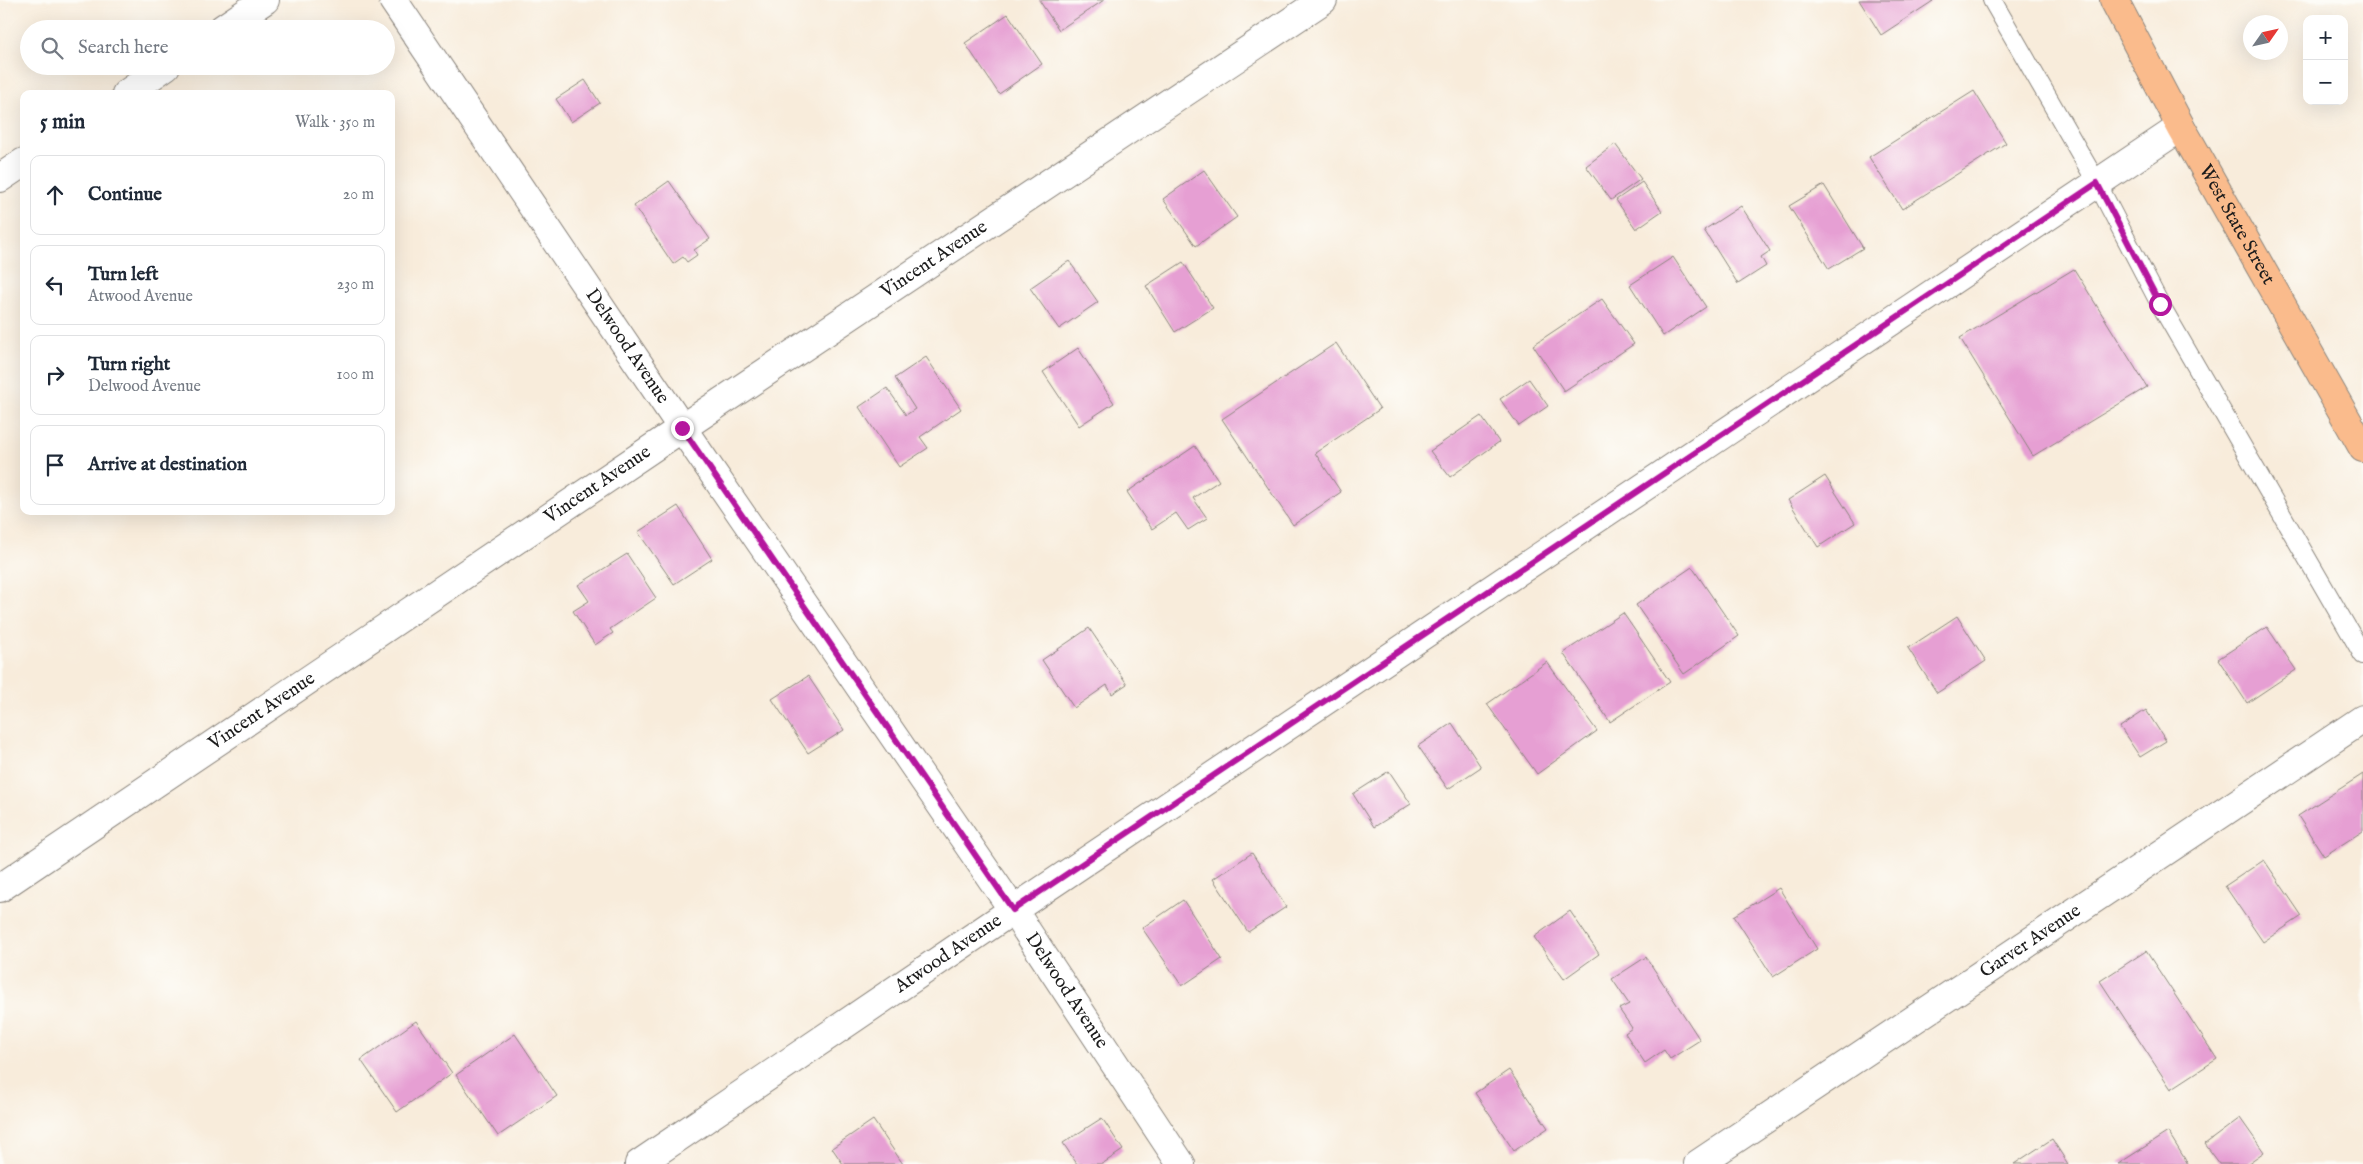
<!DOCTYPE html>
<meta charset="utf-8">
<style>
body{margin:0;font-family:"IM FELL English",serif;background:#f6f6f7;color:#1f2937}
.controls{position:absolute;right:15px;top:15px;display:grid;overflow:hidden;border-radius:10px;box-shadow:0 5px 20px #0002}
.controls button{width:45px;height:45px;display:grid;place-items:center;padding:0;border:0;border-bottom:1px solid #e0e1e3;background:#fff;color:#1f2937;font:25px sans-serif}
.compass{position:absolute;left:2243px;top:15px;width:45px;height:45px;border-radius:50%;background:#fff;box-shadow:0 5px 20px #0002;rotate:56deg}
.stop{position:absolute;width:15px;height:15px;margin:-11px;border:4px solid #b5179e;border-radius:50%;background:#fff}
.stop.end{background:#b5179e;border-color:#fff;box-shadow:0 1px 5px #0008}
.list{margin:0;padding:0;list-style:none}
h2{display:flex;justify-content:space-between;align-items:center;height:65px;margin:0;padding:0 20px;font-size:21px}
h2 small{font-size:16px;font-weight:400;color:#747a83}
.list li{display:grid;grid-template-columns:32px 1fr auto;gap:15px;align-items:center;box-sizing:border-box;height:80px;margin:0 10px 10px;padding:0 10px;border:1px solid #e0e1e3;border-radius:10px}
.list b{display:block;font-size:19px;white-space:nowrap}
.list p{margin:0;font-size:16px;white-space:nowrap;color:#747a83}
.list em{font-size:16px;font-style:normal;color:#747a83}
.icon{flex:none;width:28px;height:28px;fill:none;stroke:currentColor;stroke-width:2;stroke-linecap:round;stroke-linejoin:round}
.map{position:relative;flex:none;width:2363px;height:1164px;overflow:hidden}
.search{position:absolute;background:#fff;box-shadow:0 5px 20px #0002;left:20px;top:20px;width:375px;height:55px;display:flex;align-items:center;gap:12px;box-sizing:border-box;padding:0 18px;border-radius:28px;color:#747a83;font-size:19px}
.panel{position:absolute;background:#fff;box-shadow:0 5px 20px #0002;left:20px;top:90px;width:375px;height:425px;border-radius:10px}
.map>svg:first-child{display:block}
.building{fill:#e69fd3}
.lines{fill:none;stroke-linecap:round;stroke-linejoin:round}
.lane-casing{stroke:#8a847c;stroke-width:20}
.street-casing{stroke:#8a847c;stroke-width:30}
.primary-casing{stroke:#8a847c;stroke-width:30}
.lane{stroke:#fff;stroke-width:18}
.street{stroke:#fff;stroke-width:28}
.primary{stroke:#fabb8c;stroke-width:28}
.route{stroke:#b5179e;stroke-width:6}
.labels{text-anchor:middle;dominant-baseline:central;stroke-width:4;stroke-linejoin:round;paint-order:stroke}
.street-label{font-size:19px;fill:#1c1c1c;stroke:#fdfcf7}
</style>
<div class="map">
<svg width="2363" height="1164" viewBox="0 0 2363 1164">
<rect width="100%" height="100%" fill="#fdfcf7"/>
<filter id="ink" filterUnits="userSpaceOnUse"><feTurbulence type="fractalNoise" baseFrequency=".02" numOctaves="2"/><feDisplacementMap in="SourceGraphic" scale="10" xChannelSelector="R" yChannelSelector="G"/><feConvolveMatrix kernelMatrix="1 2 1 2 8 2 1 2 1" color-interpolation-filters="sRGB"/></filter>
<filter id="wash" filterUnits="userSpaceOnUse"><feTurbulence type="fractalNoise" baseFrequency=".0096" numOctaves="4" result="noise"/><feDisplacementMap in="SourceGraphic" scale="20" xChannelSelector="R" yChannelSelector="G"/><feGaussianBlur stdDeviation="1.12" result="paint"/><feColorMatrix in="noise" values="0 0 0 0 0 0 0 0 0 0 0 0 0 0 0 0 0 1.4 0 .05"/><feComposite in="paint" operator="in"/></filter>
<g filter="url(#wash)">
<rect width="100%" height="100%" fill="#f8ecdb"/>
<g id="blocks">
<!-- building -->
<g class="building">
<path d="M 1039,0 L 1104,0 L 1059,30 Z"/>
<path d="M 1859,0 L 1932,0 L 1933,1 L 1881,35 Z"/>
<path d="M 1008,14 L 1042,64 L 999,94 L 965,43 Z"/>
<path d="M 585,80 L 600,103 L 571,122 L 556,99 Z"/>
<path d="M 1974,91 L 2006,143 L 1902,209 L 1869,157 Z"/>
<path d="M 1615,144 L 1641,179 L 1611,200 L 1586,166 Z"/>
<path d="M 1204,170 L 1237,217 L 1196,246 L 1163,199 Z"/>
<path d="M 669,181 L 710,239 L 694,250 L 697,255 L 687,262 L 683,257 L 673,264 L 634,206 Z"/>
<path d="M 1642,182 L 1662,211 L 1636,229 L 1616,200 Z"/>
<path d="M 1824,185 L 1863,248 L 1829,269 L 1789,206 Z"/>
<path d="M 1741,206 L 1770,251 L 1761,257 L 1766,266 L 1738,284 L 1704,230 Z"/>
<path d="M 1673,257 L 1706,307 L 1663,336 L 1630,285 Z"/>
<path d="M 1069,261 L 1098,302 L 1059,329 L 1030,288 Z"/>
<path d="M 1183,262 L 1213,308 L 1175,332 L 1146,286 Z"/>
<path d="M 2074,269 L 2147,387 L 2033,456 L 1960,338 Z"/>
<path d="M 1602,299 L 1634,344 L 1564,391 L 1533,345 Z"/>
<path d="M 1336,343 L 1380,409 L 1315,453 L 1341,492 L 1293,525 L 1222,419 Z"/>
<path d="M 1078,348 L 1114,403 L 1079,426 L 1043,372 Z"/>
<path d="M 926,357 L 961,409 L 920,437 L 928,448 L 899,467 L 859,407 L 887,388 L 906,415 L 915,409 L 895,378 Z"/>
<path d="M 1529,379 L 1548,406 L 1519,426 L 1500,399 Z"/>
<path d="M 1481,416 L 1499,442 L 1450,477 L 1430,451 Z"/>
<path d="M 1195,446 L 1219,481 L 1193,498 L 1207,518 L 1188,530 L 1176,513 L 1152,529 L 1127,492 Z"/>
<path d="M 1825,476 L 1855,523 L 1818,547 L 1788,500 Z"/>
<path d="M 678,506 L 712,559 L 674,584 L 638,532 Z"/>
<path d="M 627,554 L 656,598 L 610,629 L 613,633 L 595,645 L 573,611 L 589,601 L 578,585 Z"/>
<path d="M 1692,567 L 1739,636 L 1684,674 L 1636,605 Z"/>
<path d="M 1623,613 L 1670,682 L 1610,722 L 1563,653 Z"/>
<path d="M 1957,616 L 1986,661 L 1937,693 L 1908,648 Z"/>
<path d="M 2267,627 L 2296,670 L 2247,703 L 2218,659 Z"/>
<path d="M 1089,628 L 1127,684 L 1112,694 L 1107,685 L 1074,708 L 1042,660 Z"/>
<path d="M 1547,662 L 1597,731 L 1537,774 L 1487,704 Z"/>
<path d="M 808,676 L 844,730 L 808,753 L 772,699 Z"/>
<path d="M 2146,710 L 2166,741 L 2140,757 L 2120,727 Z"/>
<path d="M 1452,723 L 1481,767 L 1448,789 L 1418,746 Z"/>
<path d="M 1389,771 L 1411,804 L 1374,827 L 1353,794 Z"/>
<path d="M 2363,774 L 2363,831 L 2324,856 L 2298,816 Z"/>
<path d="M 1252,853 L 1286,907 L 1248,932 L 1213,879 Z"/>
<path d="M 2264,860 L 2302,916 L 2263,942 L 2225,886 Z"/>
<path d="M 1779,888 L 1817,949 L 1773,977 L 1734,916 Z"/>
<path d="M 1183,900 L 1222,959 L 1182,986 L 1142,928 Z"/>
<path d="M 1570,911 L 1599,954 L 1564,979 L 1534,937 Z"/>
<path d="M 2146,951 L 2217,1059 L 2171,1089 L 2100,981 Z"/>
<path d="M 1646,957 L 1700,1040 L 1670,1059 L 1664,1050 L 1645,1063 L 1625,1033 L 1632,1028 L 1619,1009 L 1629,1004 L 1612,979 Z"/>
<path d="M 416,1021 L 452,1073 L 397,1112 L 361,1060 Z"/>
<path d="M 515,1034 L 557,1096 L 498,1136 L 456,1075 Z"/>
<path d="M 1509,1070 L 1548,1128 L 1514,1151 L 1475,1093 Z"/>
<path d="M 1102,1118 L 1123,1150 L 1102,1164 L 1077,1164 L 1063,1143 Z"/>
<path d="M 2240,1118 L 2264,1152 L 2247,1164 L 2220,1164 L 2205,1144 Z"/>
<path d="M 873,1120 L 903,1164 L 843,1164 L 832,1148 Z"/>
<path d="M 2168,1132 L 2188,1164 L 2118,1164 Z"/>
<path d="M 2052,1139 L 2068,1164 L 2014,1164 Z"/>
</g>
</g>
</g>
<g filter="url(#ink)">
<use href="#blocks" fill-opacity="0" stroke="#8a847c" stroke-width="1"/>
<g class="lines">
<!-- lane casing -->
<g class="lane-casing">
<path id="lane" d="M 1992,0 L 2097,183 L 2160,304 L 2363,655"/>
</g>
<!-- street casing -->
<g class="street-casing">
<g id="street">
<path id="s1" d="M 393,0 L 682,428 L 1013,910 L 1181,1164"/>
<path d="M 222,29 L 265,0"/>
<path d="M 126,94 L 166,66"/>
<path d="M 0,178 L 24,162"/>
<path id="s2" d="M 0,888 L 682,428 L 1323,0"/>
<path id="s3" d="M 639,1164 L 1013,910 L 2181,127"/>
<path id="s4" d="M 1698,1164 L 2363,719"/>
</g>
</g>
<!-- primary casing -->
<g class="primary-casing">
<g id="primary">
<path id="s5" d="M 2114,0 L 2181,127 L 2363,448"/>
</g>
</g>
<!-- lane -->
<use href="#lane" class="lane"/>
<!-- street -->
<use href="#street" class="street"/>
<!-- primary -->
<use href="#primary" class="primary"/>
</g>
</g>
<g class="lines" filter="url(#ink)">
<!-- route -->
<path class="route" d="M 682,428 L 1013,910 L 2097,183 L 2160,304"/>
</g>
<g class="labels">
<!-- street labels -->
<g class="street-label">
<text stroke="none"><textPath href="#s5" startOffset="256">West State Street</textPath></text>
<text stroke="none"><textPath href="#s2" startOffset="1126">Vincent Avenue</textPath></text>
<text stroke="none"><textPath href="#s1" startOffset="418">Delwood Avenue</textPath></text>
<text stroke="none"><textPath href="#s2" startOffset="721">Vincent Avenue</textPath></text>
<text stroke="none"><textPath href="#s2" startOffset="316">Vincent Avenue</textPath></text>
<text stroke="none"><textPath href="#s4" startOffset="400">Garver Avenue</textPath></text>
<text stroke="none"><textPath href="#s3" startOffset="374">Atwood Avenue</textPath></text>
<text stroke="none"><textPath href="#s1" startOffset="1198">Delwood Avenue</textPath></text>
</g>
</g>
</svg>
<div class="controls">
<button>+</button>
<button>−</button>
</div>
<svg class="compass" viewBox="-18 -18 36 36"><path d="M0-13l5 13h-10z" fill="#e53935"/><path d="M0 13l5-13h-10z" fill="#747a83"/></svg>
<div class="stop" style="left:2160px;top:304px"></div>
<div class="stop end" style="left:682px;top:428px"></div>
<div class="search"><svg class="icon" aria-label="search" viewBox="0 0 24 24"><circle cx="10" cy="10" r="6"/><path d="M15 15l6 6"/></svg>Search here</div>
<section class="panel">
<h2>5 min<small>Walk · 350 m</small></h2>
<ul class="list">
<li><svg class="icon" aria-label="ahead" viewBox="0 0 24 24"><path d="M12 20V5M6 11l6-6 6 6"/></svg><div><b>Continue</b></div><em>20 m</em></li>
<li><svg class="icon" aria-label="left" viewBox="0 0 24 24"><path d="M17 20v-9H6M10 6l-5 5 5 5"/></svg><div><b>Turn left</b><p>Atwood Avenue</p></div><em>230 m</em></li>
<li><svg class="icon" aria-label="right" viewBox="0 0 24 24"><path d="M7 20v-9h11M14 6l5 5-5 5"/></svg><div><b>Turn right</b><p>Delwood Avenue</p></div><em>100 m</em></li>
<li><svg class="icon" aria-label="arrive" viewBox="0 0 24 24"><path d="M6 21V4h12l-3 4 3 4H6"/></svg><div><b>Arrive at destination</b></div></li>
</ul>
</section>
</div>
